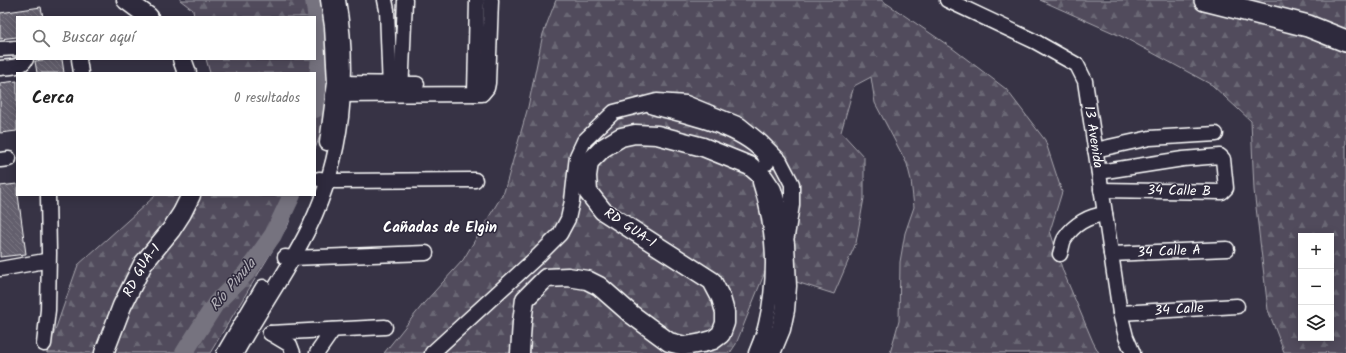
<!DOCTYPE html>
<html lang="es">
<meta charset="utf-8">
<style>
body{margin:0;font-family:Kalam,sans-serif;background:#f6f6f6;color:#222}
.controls{position:absolute;right:12px;bottom:12px;display:grid;overflow:hidden;border-radius:0px;box-shadow:0 2px 10px #0003}
.controls button{width:36px;height:36px;display:grid;place-items:center;padding:0;border:0;border-bottom:1px solid #e0e0e0;background:#fff;color:#222;font:20px sans-serif}
.list{margin:0;padding:0;list-style:none}
h2{display:flex;justify-content:space-between;align-items:center;height:52px;margin:0;padding:0 16px;font-size:17px}
h2 small{font-size:13px;font-weight:400;color:#767676}
.icon{flex:none;width:22px;height:22px;fill:none;stroke:currentColor;stroke-width:2;stroke-linecap:round;stroke-linejoin:round}
.map{position:relative;flex:none;width:1346px;height:353px;overflow:hidden}
.search{position:absolute;background:#fff;box-shadow:0 2px 10px #0003;left:16px;top:16px;width:300px;height:44px;display:flex;align-items:center;gap:10px;box-sizing:border-box;padding:0 14px;border-radius:0px;color:#767676;font-size:15px}
.panel{position:absolute;background:#fff;box-shadow:0 2px 10px #0003;left:16px;top:72px;width:300px;height:124px;border-radius:0px}
.map>svg:first-child{display:block}
.forest{fill:url(#forest-firs);stroke:#a8a6ae;fill-rule:evenodd}
.lines{fill:none;stroke-linecap:round;stroke-linejoin:round}
.river{stroke:#76737f;stroke-width:18}
.building{fill:url(#building-back-hatch);stroke:#fff}
.minor-casing{stroke:#fff;stroke-width:17}
.major-casing{stroke:#fff;stroke-width:21}
.highway-casing{stroke:#fff;stroke-width:24}
.minor{stroke:#2f2a3d;stroke-width:14}
.major{stroke:#2f2a3d;stroke-width:18}
.highway{stroke:#2f2a3d;stroke-width:21}
.labels{text-anchor:middle;dominant-baseline:central;stroke-width:3;stroke-linejoin:round;paint-order:stroke}
.street-label{font-size:14px;fill:#fff;stroke:#2f2a3d}
.neighbourhood-label{font-size:15px;font-weight:bold;fill:#fff;stroke:#2f2a3d}
.water-label{font-size:15px;font-style:italic;fill:#b4b2b9;stroke:#2f2a3d}
</style>
<div class="map">
<svg width="1346" height="353" viewBox="0 0 1346 353">
<defs>
<pattern id="forest-firs" width="22" height="20" patternUnits="userSpaceOnUse"><rect width="22" height="20" fill="#514c5c"/><path d="M5 1l3.5 6h-7zM16 11l3.5 6h-7z" fill="#6b6774"/></pattern>
<pattern id="building-back-hatch" width="6" height="6" patternUnits="userSpaceOnUse"><rect width="6" height="6" fill="#635f6d"/><path d="M-1 5l2 2M0 0l6 6M5-1l2 2" fill="none" stroke="#7a7783"/></pattern>
</defs>
<rect width="100%" height="100%" fill="#373345"/>
<filter id="ink" filterUnits="userSpaceOnUse"><feTurbulence type="fractalNoise" baseFrequency=".025" numOctaves="2"/><feDisplacementMap in="SourceGraphic" scale="8" xChannelSelector="R" yChannelSelector="G"/><feConvolveMatrix kernelMatrix="1 2 1 2 8 2 1 2 1" color-interpolation-filters="sRGB"/></filter>
<g filter="url(#ink)">
<!-- forest -->
<g class="forest">
<path d="M 180,0 L 319,0 L 328,44 L 321,133 L 315,149 L 315,73 L 210,73 L 206,59 L 315,59 L 315,17 L 194,17 L 193,10 Z"/>
<path d="M 556,0 L 881,0 L 889,5 L 952,48 L 1006,89 L 1045,140 L 1062,192 L 1050,231 L 1063,271 L 1093,342 L 1099,353 L 890,353 L 899,321 L 900,262 L 905,233 L 914,207 L 911,180 L 907,164 L 875,103 L 871,77 L 854,86 L 841,132 L 864,157 L 864,198 L 856,243 L 834,294 L 765,272 L 736,344 L 730,353 L 384,353 L 424,303 L 463,260 L 504,192 L 528,107 L 543,34 Z"/>
<path d="M 1040,0 L 1346,0 L 1346,353 L 1284,352 L 1268,310 L 1254,190 L 1251,121 L 1212,85 L 1125,38 ZM 1301,236 L 1331,236 L 1331,338 L 1301,338 Z"/>
<path d="M 156,195 L 299,195 L 288,225 L 210,353 L 47,353 L 78,265 Z"/>
</g>
<g class="lines">
<!-- river -->
<g class="river">
<path d="M 314,0 L 316,13 L 320,56 L 315,109"/>
<path d="M 184,353 L 216,303 L 246,273 L 273,235 L 292,195"/>
</g>
</g>
<!-- building -->
<g class="building">
<path d="M 41,7 L 43,17 L 17,17 L 17,37 L 0,39 L 0,13 Z"/>
<path d="M 50,59 L 62,59 L 64,73 L 37,73 L 35,61 Z"/>
<path d="M 17,81 L 17,131 L 0,133 L 0,83 Z"/>
<path d="M 17,184 L 17,195 L 18,195 L 26,254 L 0,257 L 0,186 Z"/>
</g>
<g class="lines">
<!-- minor casing -->
<g class="minor-casing">
<g id="minor">
<path d="M 385,0 L 387,10 L 390,91"/>
<path id="s1" d="M 947,0 L 1036,42 L 1077,65 L 1085,81 L 1120,313 L 1126,337 L 1133,353"/>
<path d="M 0,49 L 17,48"/>
<path d="M 79,59 L 81,73"/>
<path d="M 0,68 C 9,67 21,68 26,59"/>
<path d="M 336,83 L 417,84"/>
<path d="M 401,93 L 405,0"/>
<path d="M 475,94 L 477,0"/>
<path d="M 333,95 L 482,94 L 487,88 L 488,83 L 491,0"/>
<path d="M 653,107 C 687,116 737,126 762,152 C 764,154 766,159 767,163"/>
<path d="M 327,143 L 335,83 L 332,26 L 328,0"/>
<path d="M 1095,150 L 1150,138 L 1216,134"/>
<path d="M 0,160 L 9,159"/>
<path d="M 1099,172 L 1183,159 L 1220,156 L 1223,159 L 1226,188 L 1222,192 L 1101,190"/>
<path d="M 319,179 L 336,181 L 475,180"/>
<path d="M 1060,254 C 1062,249 1062,242 1065,238 C 1074,224 1089,216 1105,214"/>
<path id="s2" d="M 1111,254 L 1227,249"/>
<path d="M 285,257 L 292,258 L 426,253"/>
<path d="M 0,269 L 45,261 L 48,258"/>
<path id="s3" d="M 1120,313 L 1237,306"/>
<path d="M 270,333 L 385,327"/>
<path d="M 270,333 L 290,345 L 293,353"/>
<path d="M 44,344 L 48,310 L 49,253 L 48,195"/>
<path d="M 224,353 L 263,287"/>
<path d="M 236,353 C 259,311 288,271 309,228 C 343,158 351,76 338,0"/>
<path d="M 317,353 L 333,330"/>
<path d="M 432,353 L 538,256 L 560,234 L 568,219 L 572,201 L 577,156 L 584,141 L 614,112 L 657,101 L 686,103 L 740,125 L 761,142 L 780,161 L 792,184 L 792,205 L 787,236"/>
<path d="M 756,353 C 760,343 764,334 766,324 C 777,277 775,227 760,182"/>
</g>
</g>
<!-- major casing -->
<g class="major-casing">
<g id="major">
<path d="M 126,0 L 149,17"/>
<path d="M 182,59 L 187,73"/>
<path id="s4" d="M 104,353 L 122,306 L 143,264 L 171,230 L 182,213 L 191,195"/>
<path d="M 520,353 L 522,322 L 525,299 L 546,278 L 568,277 L 587,280 L 599,286 L 631,314 L 669,342 L 685,346 L 702,343 L 713,340 L 721,334 L 725,323 L 725,312 L 721,298 L 712,281 L 603,211 L 588,192 L 587,176 L 589,162 L 603,148 L 621,137 L 635,134 L 657,135 L 703,147 L 750,166 L 764,178 L 772,190 L 781,220 L 785,244 L 787,286 L 785,310 L 781,329 L 771,353"/>
</g>
</g>
<!-- highway casing -->
<g class="highway-casing">
<path id="highway" d="M 1205,0 L 1308,26 L 1346,41"/>
</g>
<!-- minor -->
<use href="#minor" class="minor"/>
<!-- major -->
<use href="#major" class="major"/>
<!-- highway -->
<use href="#highway" class="highway"/>
</g>
</g>
<g class="labels">
<!-- street labels -->
<g class="street-label">
<text stroke="none"><textPath href="#s1" startOffset="220">13 Avenida</textPath></text>
<text transform="translate(1179 191) rotate(1)">34 Calle B</text>
<text transform="translate(630 228) rotate(34)">RD GUA-1</text>
<text stroke="none"><textPath href="#s2" startOffset="58">34 Calle A</textPath></text>
<text stroke="none"><textPath href="#s4" startOffset="91">RD GUA-1</textPath></text>
<text stroke="none"><textPath href="#s3" startOffset="59">34 Calle</textPath></text>
</g>
<!-- neighbourhood labels -->
<g class="neighbourhood-label">
<text x="440" y="228">Cañadas de Elgin</text>
</g>
<!-- water labels -->
<g class="water-label">
<text transform="translate(233 285) rotate(-50)">Río Pinula</text>
</g>
</g>
</svg>
<div class="controls">
<button>+</button>
<button>−</button>
<button><svg class="icon" aria-label="layers" viewBox="0 0 24 24"><path d="M12 4l9 5-9 5-9-5zM3 14l9 5 9-5"/></svg></button>
</div>
<div class="search"><svg class="icon" aria-label="search" viewBox="0 0 24 24"><circle cx="10" cy="10" r="6"/><path d="M15 15l6 6"/></svg>Buscar aquí</div>
<section class="panel">
<h2>Cerca<small>0 resultados</small></h2>
<ul class="list">
</ul>
</section>
</div>
